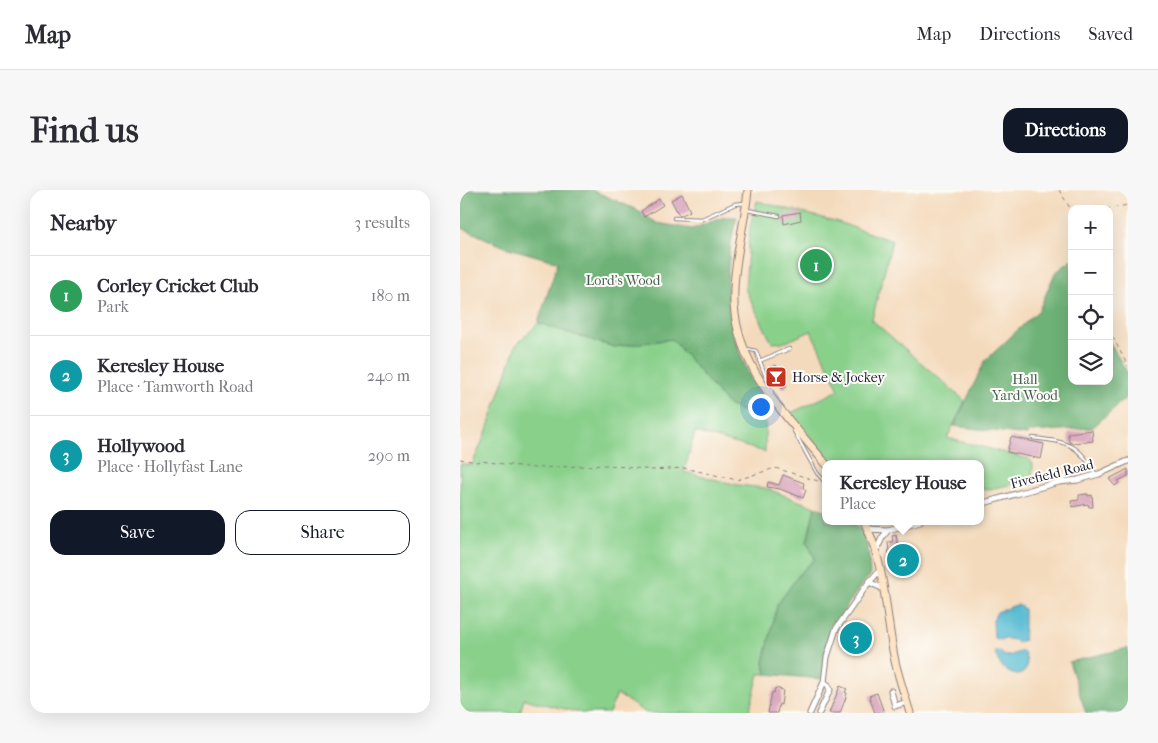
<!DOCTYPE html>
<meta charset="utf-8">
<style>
body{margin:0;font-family:"IM FELL French Canon",serif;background:#f7f7f7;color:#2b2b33}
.controls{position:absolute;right:15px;top:15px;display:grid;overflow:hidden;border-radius:10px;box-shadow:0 5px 20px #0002}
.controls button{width:45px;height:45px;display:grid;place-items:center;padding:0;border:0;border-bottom:1px solid #e1e1e2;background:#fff;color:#2b2b33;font:25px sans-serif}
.you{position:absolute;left:300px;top:216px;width:18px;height:18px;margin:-12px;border:4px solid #fff;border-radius:50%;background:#1a73e8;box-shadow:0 0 0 8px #1a73e833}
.badge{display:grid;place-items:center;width:32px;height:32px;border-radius:50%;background:#111827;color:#fff;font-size:16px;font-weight:700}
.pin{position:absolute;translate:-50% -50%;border:2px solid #fff;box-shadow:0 1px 5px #0006}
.popup{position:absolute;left:362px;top:270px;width:162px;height:65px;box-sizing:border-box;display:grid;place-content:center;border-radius:10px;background:#fff;filter:drop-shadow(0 1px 4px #0005);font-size:16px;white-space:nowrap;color:#7c7c81}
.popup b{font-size:19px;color:#2b2b33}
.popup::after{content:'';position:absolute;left:50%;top:100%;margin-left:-10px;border:10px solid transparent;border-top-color:#fff}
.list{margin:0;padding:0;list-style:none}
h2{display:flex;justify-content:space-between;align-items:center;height:65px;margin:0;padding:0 20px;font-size:21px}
h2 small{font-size:16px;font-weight:400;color:#7c7c81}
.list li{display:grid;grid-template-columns:32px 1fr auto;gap:15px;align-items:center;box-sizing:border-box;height:80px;padding:0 20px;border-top:1px solid #e1e1e2}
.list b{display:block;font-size:19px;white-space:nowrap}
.list p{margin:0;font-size:16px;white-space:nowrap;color:#7c7c81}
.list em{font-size:16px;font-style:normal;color:#7c7c81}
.actions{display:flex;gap:10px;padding:15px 20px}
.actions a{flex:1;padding:11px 0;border:1px solid #111827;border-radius:15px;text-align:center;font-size:18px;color:#111827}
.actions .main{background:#111827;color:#fff}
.icon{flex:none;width:28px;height:28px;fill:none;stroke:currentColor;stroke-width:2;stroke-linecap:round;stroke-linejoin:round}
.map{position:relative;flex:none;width:668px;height:523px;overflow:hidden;border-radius:15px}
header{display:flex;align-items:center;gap:30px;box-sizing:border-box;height:70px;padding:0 25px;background:#fff;border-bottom:1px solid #e1e1e2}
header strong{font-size:24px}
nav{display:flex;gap:28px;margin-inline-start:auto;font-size:18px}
.intro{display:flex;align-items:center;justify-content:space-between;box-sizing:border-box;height:120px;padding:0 30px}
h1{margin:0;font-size:35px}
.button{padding:12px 22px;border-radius:15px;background:#111827;color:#fff;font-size:18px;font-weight:700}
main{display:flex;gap:30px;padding:0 30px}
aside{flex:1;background:#fff;border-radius:15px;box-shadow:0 5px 20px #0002}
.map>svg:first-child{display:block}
.green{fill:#89d08b;stroke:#567963}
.forest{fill:#6eb277;stroke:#486a59}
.water{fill:#53bad1;stroke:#3a6e86}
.building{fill:#d59ab6}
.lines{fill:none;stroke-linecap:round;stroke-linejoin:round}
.lane-casing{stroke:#8b7e7c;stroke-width:4.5}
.street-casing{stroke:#8b7e7c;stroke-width:7}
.secondary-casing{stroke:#8b7e7c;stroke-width:9}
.path{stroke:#8b7e7c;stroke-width:1;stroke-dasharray:4 4;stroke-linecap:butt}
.lane{stroke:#fff;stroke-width:2.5}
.street{stroke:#fff;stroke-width:5}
.secondary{stroke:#ffe4c6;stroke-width:7}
.labels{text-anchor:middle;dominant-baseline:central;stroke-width:4;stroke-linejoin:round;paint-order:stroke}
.park-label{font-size:14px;fill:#465f57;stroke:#fdfcf7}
.poi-label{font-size:14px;fill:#22223b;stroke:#fdfcf7;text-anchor:start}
.street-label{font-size:14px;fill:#22223b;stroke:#fdfcf7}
</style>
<header>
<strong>Map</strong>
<nav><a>Map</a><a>Directions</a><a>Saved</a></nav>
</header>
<div class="intro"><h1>Find us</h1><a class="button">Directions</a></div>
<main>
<aside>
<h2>Nearby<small>3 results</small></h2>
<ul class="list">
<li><span class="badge" style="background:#2e9e5b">1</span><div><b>Corley Cricket Club</b><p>Park</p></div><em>180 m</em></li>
<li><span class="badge" style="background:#0f9aa8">2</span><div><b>Keresley House</b><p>Place · Tamworth Road</p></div><em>240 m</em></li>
<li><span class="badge" style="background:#0f9aa8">3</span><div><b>Hollywood</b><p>Place · Hollyfast Lane</p></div><em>290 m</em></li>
</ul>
<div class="actions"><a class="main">Save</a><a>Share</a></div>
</aside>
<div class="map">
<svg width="668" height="523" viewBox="0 0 668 523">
<rect width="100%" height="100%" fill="#fdfcf7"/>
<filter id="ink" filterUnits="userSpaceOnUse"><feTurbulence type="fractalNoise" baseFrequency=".02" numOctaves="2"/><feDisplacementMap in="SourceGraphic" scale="10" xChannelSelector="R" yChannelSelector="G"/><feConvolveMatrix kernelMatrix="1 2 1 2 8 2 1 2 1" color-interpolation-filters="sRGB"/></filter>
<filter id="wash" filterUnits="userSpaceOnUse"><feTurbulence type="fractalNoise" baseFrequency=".0096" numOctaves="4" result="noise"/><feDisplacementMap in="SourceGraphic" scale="20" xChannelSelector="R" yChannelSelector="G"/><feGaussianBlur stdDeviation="1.12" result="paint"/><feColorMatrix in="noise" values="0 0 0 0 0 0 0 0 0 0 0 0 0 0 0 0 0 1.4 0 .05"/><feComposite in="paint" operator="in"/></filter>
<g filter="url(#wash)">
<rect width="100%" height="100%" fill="#f4dabc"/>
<!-- green -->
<g class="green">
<path d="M 297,11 L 375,31 L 432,51 L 412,130 L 505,211 L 487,248 L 569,269 L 573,275 L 572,290 L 530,299 L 521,299 L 520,274 L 371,274 L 331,223 L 379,200 L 351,141 L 326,152 L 312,153 L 285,99 L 290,36 Z"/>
<path d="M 78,133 L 154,157 L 212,149 L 268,215 L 293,226 L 306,212 L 305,262 L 235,242 L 224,282 L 278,295 L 305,298 L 355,317 L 347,352 L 355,369 L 340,383 L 304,471 L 306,484 L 299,484 L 289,523 L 186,523 L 157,504 L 149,523 L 121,523 L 64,509 L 60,523 L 0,523 L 0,274 L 12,275 L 27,240 L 56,155 Z"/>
</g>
<!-- forest -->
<g class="forest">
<path d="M 0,0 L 132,0 L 173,18 L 197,33 L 232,39 L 264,27 L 277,27 C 259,91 266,157 306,212 L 293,226 L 268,215 L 212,149 L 154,157 L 78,133 L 98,72 L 45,57 L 0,37 Z"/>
<path d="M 612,70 L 612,191 L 649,191 L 649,151 L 668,184 L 668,206 L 632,238 L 570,242 L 567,245 L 494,236 L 525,171 L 579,120 L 595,83 Z"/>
<path d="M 355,317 L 365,320 L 366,331 L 395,331 C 409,352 409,361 410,386 L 402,394 L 374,435 L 363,471 L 361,489 L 306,484 L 304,472 L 317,415 L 340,383 L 355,369 L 347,352 Z"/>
<path d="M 668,458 L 668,523 L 626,523 L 609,472 Z"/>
</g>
<!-- water -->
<g class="water">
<path d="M 556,415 L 559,415 L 564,419 L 564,450 L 557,453 L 554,450 L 544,448 L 541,450 L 534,448 L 533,430 L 537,422 Z"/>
<path d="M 535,461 L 539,461 L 545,466 C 553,466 556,462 563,461 C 579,492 541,493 535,461 Z"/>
</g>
<g id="blocks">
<!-- building -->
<g class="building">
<path d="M 222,4 L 230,21 L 222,25 L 219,25 L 211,10 Z"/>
<path d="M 199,9 L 203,15 L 184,27 L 181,21 Z"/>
<path d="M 340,22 L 341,30 L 324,34 L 323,25 Z"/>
<path d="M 316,175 L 327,197 L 322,199 L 319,191 L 313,194 L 308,183 L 310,183 L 308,178 Z"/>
<path d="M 632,240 L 633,251 L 612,253 L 609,252 L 608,243 Z"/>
<path d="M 551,247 L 584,254 L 581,269 L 547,262 Z"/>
<path d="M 668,279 L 668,286 L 658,291 L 659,293 L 655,296 L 649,289 Z"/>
<path d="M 323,285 L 344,293 L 343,298 L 346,300 L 343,308 L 320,299 L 307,297 L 308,292 L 319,295 Z"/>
<path d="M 628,304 L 628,306 L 632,305 L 633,317 L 629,317 L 628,314 L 612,317 L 611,311 L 619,310 L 619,305 Z"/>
<path d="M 436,345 L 439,361 L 449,360 L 452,378 L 444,379 L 444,373 L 435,374 L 434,364 L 429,364 L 428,352 L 433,352 L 432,346 Z"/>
<path d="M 397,436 L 405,439 L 404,447 L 398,456 L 389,450 Z"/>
<path d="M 380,496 L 387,499 L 385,502 L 387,503 L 385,510 L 380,523 L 369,523 Z"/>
<path d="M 315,498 L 323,500 L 321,515 L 319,514 L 317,523 L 308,523 L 312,502 L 314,503 Z"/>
<path d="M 417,503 L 422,517 L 424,523 L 415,523 L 409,506 Z"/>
</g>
</g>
</g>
<g filter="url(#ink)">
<use href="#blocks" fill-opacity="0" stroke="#8b7e7c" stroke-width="1"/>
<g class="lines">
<!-- lane casing -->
<g class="lane-casing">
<g id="lane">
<path d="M 287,20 L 319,26"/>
<path d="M 214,28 L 242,29 L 275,14 L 285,13"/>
<path d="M 287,159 L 296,161 L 312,203"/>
<path d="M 299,171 L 329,159"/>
<path d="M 334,241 L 357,283 L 366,293"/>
<path d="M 573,248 C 607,252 619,253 636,285"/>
</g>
</g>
<!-- street casing -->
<g class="street-casing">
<g id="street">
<path d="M 520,314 L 599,292 L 618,290 L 639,284 L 668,271"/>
<path d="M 408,339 L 428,340 L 460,331"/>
<path d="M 416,361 L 422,348 L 428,340"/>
<path d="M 409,392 L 424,399"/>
<path d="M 431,501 L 435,516 L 447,512"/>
<path d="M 350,523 L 364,492 L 367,467 L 376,439 L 409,392 L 421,379"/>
<path d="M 359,523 L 370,500 L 368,495 L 364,492"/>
</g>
</g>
<!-- secondary casing -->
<g class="secondary-casing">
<g id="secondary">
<path d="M 288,0 C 285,33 275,65 274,99 C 270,171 323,222 366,274"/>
<path d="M 404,331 C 426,375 425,424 435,471 C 439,489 445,506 450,523"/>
</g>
</g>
<!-- path -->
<g class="path">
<path d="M 599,0 L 612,21"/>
<path d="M 646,19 L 668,15"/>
<path d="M 649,140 L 668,176"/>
<path d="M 0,269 L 16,272 L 21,271 L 74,278 L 147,275 L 193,280 L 224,278 L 277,290 L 315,278 L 358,291"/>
</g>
<!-- lane -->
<use href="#lane" class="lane"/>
<!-- street -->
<use href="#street" class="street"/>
<!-- secondary -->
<use href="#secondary" class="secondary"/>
</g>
</g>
<!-- icons -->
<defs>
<g id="bar-square" transform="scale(1.125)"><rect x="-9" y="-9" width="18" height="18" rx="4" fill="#c8321e" stroke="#fdfcf7"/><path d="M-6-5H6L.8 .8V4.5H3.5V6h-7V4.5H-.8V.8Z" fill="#fff"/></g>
</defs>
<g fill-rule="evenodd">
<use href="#bar-square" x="316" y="187"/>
</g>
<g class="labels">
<!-- park labels -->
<g class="park-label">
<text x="163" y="90">Lord's Wood</text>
<text x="565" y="189">Hall<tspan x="565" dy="16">Yard Wood</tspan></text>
</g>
<!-- poi labels -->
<g class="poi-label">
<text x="332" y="187">Horse &amp; Jockey</text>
</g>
<!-- street labels -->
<g class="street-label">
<text transform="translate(592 284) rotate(-14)">Fivefield Road</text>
</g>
</g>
</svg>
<div class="controls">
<button>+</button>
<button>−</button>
<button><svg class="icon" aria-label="locate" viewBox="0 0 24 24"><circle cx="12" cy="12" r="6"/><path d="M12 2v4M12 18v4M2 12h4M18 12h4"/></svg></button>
<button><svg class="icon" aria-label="layers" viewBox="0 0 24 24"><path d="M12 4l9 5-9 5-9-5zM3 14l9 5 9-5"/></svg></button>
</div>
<div class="you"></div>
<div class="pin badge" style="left:356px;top:75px;background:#2e9e5b">1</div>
<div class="pin badge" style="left:443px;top:370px;background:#0f9aa8">2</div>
<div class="popup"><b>Keresley House</b>Place</div>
<div class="pin badge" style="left:396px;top:448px;background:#0f9aa8">3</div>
</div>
</main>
